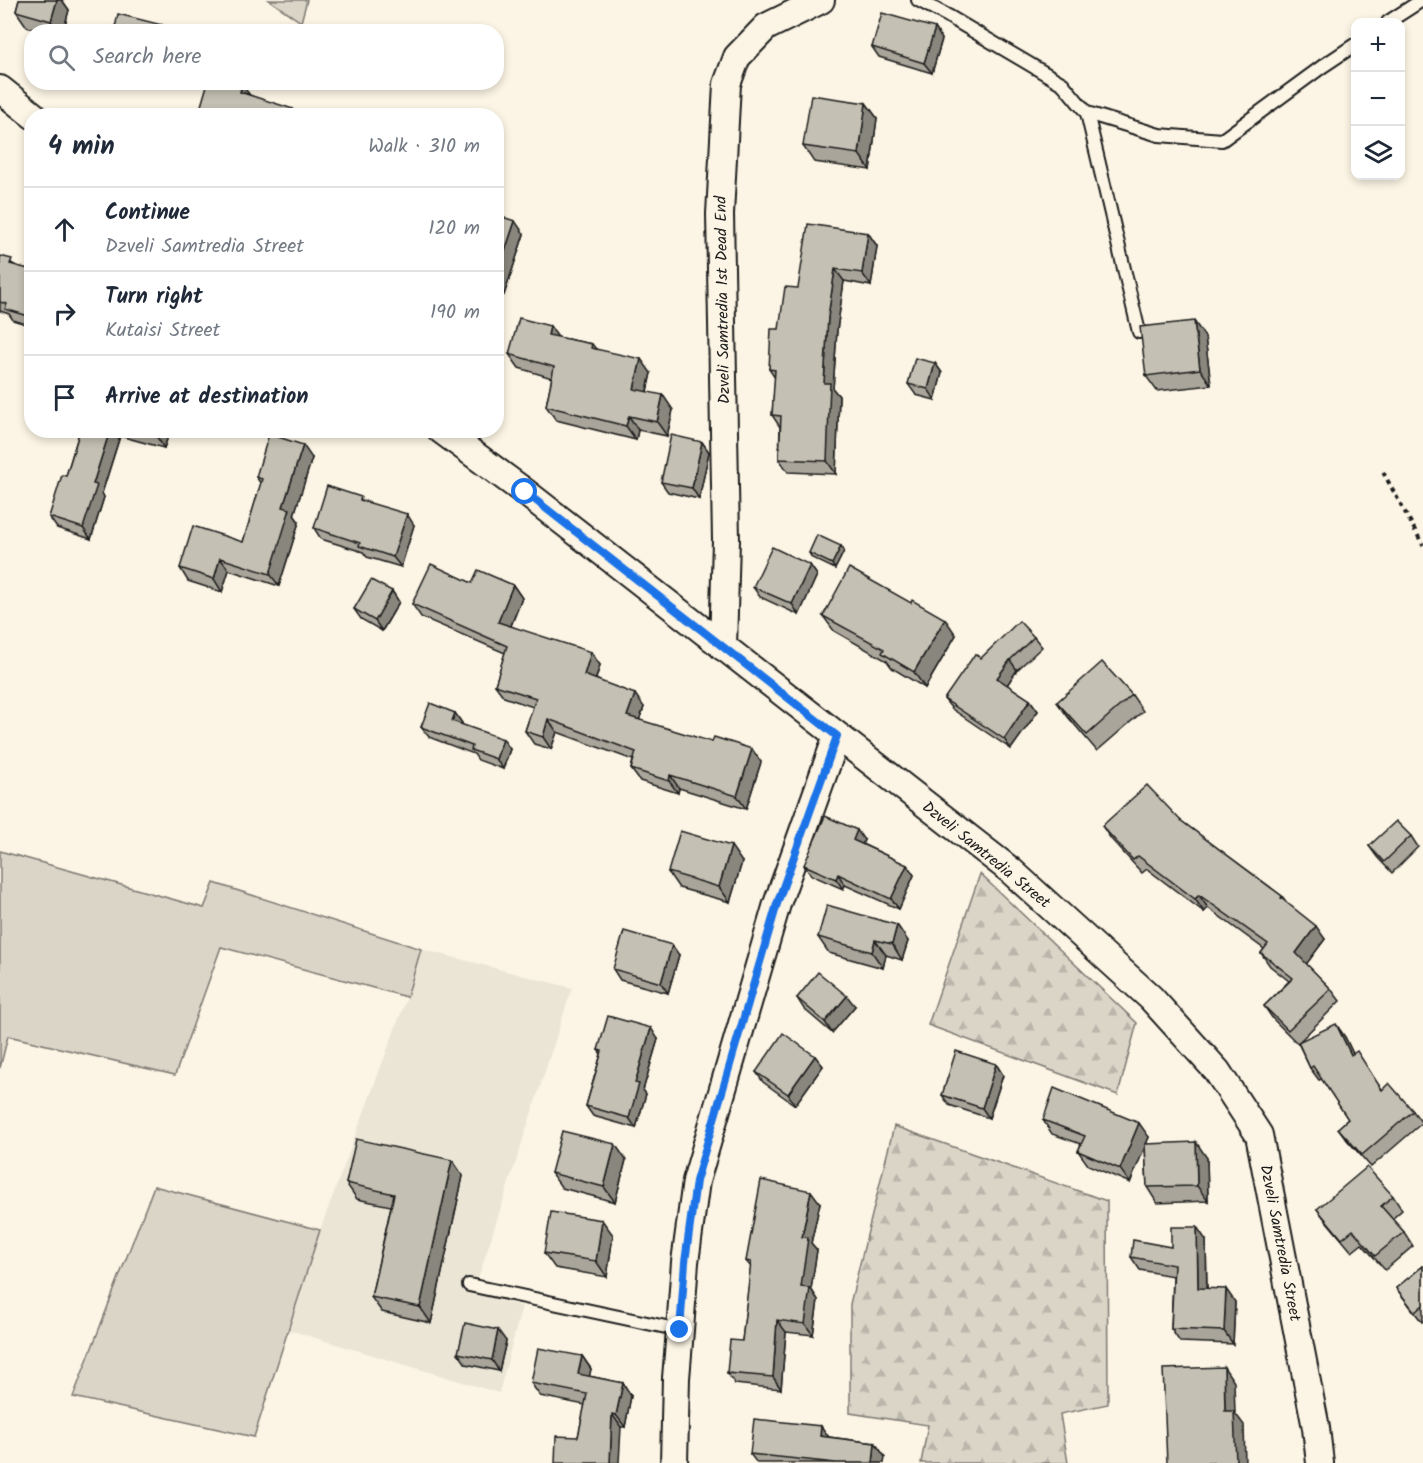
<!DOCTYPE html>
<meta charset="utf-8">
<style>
body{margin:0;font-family:Kalam,sans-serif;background:#f6f6f7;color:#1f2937}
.controls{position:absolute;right:18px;top:18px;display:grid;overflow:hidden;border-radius:12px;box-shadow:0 3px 9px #0003}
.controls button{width:54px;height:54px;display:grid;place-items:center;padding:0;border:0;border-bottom:2px solid #e0e1e3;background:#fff;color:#1f2937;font:30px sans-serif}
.stop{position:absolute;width:18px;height:18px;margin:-14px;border:4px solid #1a73e8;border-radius:50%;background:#fff}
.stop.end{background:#1a73e8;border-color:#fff;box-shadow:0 2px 6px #0008}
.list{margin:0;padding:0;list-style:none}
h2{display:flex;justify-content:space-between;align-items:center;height:78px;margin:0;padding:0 24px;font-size:26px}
h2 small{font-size:20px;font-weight:400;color:#747a83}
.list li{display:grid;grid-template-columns:39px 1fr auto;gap:18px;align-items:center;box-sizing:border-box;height:84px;padding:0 24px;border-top:2px solid #e0e1e3}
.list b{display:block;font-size:22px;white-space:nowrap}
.list p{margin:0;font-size:20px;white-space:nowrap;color:#747a83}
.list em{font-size:20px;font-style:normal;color:#747a83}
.icon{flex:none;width:33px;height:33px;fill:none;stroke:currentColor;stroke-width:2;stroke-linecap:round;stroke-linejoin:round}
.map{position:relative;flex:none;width:1423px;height:1463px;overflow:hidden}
.search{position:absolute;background:#fff;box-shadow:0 3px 9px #0003;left:24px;top:24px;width:480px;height:66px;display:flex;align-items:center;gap:15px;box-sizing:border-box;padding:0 21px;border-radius:24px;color:#747a83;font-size:22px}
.panel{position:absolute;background:#fff;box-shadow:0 3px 9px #0003;left:24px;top:108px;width:480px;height:330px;border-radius:24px}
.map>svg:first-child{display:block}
.built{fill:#ebe5d6}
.green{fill:#dbd5c8;stroke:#7c7872;stroke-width:1.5}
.forest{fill:url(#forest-firs);stroke:#7c7872;stroke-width:1.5}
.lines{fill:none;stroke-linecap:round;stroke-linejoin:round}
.lane-casing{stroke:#1c1c1c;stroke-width:16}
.street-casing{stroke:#1c1c1c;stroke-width:30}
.path{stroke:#1c1c1c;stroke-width:4;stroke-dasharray:4.5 4.5;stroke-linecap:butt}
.lane{stroke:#fcf5e5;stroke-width:12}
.street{stroke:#fcf5e5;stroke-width:26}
.wall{fill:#a9a59a;stroke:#1c1c1c;stroke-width:1.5}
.shaded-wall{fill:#89867d;stroke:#1c1c1c;stroke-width:1.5}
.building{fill:#c4c0b3;stroke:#1c1c1c;stroke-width:1.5}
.route{stroke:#1a73e8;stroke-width:8}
.labels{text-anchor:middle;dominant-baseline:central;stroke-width:4.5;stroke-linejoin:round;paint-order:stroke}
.street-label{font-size:16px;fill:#1c1c1c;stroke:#fcf5e5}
</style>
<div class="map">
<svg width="1423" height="1463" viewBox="0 0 1423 1463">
<defs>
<pattern id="forest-firs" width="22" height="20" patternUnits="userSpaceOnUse" patternTransform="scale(1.5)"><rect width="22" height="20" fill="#dbd5c8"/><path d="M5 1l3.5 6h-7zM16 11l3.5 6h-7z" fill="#bbb6ab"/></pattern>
</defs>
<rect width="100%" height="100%" fill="#fcf5e5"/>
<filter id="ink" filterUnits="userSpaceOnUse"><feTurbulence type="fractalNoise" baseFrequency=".0167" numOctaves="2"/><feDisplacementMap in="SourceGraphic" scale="12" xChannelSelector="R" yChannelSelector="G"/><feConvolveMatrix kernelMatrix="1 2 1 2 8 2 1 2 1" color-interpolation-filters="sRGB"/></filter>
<g filter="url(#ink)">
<!-- built -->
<path class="built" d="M 421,949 L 572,988 L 473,1294 L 522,1306 L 499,1393 L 289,1330 L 320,1230 L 407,997 Z"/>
<!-- green -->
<g class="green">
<path d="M 269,0 L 307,0 L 301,22 Z"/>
<path d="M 0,851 L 204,908 L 214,883 L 421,949 L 407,997 L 221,947 L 175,1075 L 8,1036 L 0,1068 Z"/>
<path d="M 154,1186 L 320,1230 L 254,1437 L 73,1397 Z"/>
</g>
<!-- forest -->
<g class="forest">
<path d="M 980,874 L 1137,1023 L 1118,1095 L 928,1025 Z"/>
<path d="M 894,1126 L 1107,1201 L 1108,1404 L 1060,1414 L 1068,1463 L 921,1463 L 928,1425 L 850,1413 L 850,1304 Z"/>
</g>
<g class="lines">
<!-- lane casing -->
<g class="lane-casing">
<g id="lane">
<path d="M 918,0 L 948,16 L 1063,84 L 1087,113 L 1159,135 L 1222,140 L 1323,66 L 1356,44"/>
<path d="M 1388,22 L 1422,0"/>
<path d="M 1087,113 L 1139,332"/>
<path d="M 469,1285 L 680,1330"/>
</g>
</g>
<!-- street casing -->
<g class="street-casing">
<g id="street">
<path d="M 0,89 L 34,116"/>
<path d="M 441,430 L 525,492 L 1010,870 L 1151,998 L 1217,1071 L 1259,1135 L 1316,1428 L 1320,1463"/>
<path d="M 723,647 L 726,540 L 720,214 L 727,84 L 737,57 L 766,27 L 821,0"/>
<path d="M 674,1463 L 676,1378 L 680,1330 L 685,1262 L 696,1181 L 777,904 L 837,736"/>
</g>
</g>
<!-- path -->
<path class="path" d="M 1383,472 L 1423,545"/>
<!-- lane -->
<use href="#lane" class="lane"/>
<!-- street -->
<use href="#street" class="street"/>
</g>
<!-- wall -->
<g class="wall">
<path d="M 19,0 L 62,0 L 69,10 L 63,32 L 43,32 L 27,27 L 16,11 Z"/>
<path d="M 935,28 L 942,39 L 932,73 L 879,57 L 872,47 Z"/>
<path d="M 866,103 L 877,118 L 870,170 L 814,162 L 803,146 Z"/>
<path d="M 496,215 L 524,234 L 504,295 L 496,293 Z"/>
<path d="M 868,233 L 877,246 L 871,286 L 844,281 L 837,330 L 833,389 L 839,396 L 836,474 L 788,472 L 779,459 L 780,427 L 772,415 L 775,378 L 769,369 L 779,329 L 798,288 Z"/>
<path d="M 0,256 L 16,266 L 32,270 L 32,326 L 13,320 L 9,314 L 0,311 Z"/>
<path d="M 557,337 L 592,344 L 596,349 L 651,373 L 647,392 L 673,410 L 667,436 L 638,430 L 636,440 L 556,420 L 546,406 L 552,378 L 519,368 L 509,354 Z"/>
<path d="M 1205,337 L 1211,385 L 1157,391 L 1146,376 Z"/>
<path d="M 935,363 L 942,373 L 935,400 L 916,395 L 908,384 Z"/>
<path d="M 80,430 L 170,431 L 164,448 L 120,436 L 102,493 L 104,497 L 91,539 L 57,528 L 49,517 L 66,476 Z"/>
<path d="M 702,442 L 709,452 L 699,499 L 668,492 L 661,482 Z"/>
<path d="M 312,458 L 294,515 L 299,522 L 279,586 L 229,570 L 222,592 L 188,581 L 180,568 L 243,542 L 261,484 L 256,477 Z"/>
<path d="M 365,501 L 414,525 L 401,567 L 367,557 L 363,552 L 321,539 L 314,528 Z"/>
<path d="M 841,546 L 844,551 L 835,569 L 812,558 L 809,553 Z"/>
<path d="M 810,565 L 817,575 L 799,615 L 760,597 L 753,587 Z"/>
<path d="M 472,583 L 513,585 L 522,598 L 511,626 L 600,665 L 596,679 L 644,707 L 639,720 L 761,762 L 746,809 L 679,788 L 678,793 L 640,781 L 631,769 L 633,760 L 557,732 L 551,749 L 534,744 L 525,731 L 533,707 L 504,697 L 495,685 L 505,653 L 421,617 L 412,604 Z"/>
<path d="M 392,591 L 399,602 L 382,631 L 361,619 L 354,609 Z"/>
<path d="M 823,616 L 956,635 L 925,688 L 892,668 L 887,661 L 834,631 Z"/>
<path d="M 1034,637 L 1042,647 L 1017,670 L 1007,685 L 1030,700 L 1038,711 L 1011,749 L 952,709 L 944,699 L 981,658 Z"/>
<path d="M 1132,695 L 1143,711 L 1097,751 L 1068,717 L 1057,702 Z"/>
<path d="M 455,713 L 462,723 L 462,725 L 510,749 L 503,769 L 478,760 L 474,754 L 429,737 L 421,727 Z"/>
<path d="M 1180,820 L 1282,896 L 1288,904 L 1325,939 L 1306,964 L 1331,989 L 1340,1001 L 1299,1042 L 1345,1037 L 1353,1054 L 1382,1089 L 1413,1111 L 1422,1123 L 1371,1167 L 1347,1140 L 1338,1128 L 1348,1119 L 1322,1079 L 1319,1080 L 1310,1068 L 1298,1043 L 1297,1043 L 1273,1019 L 1264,1006 L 1289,981 L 1270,966 L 1261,953 L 1264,949 L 1208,908 L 1204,912 L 1147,869 L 1142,873 L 1111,839 L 1102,826 Z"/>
<path d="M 1411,836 L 1418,847 L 1392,873 L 1377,857 L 1369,846 Z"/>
<path d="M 864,840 L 862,844 L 907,865 L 914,875 L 899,909 L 845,885 L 843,889 L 811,875 L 804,865 Z"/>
<path d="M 742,862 L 730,902 L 679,888 L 668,872 Z"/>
<path d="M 897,925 L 908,941 L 902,960 L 886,955 L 883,968 L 829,953 L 818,937 Z"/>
<path d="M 679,955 L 668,993 L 620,980 L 613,969 Z"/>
<path d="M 797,998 L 855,1006 L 832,1033 L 804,1009 Z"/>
<path d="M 658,1039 L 643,1090 L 646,1094 L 636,1128 L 593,1116 L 586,1106 L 601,1054 L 598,1050 Z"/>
<path d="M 815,1056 L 823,1066 L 795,1105 L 763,1082 L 756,1072 Z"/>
<path d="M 996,1064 L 1003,1075 L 989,1118 L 949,1105 L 942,1095 Z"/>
<path d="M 1043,1120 L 1149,1137 L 1146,1144 L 1207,1158 L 1208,1201 L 1157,1203 L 1147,1187 L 1145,1145 L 1130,1183 L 1088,1165 L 1078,1151 L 1081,1144 L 1052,1134 Z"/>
<path d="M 452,1160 L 463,1176 L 431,1323 L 382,1312 L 371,1297 L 391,1206 L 357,1199 L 346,1183 Z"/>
<path d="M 626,1160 L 615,1202 L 562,1188 L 551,1173 Z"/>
<path d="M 1393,1196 L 1402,1210 L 1392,1219 L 1404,1232 L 1413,1246 L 1385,1270 L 1362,1244 L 1352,1252 L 1327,1222 L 1317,1209 Z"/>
<path d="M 820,1203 L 811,1243 L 817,1250 L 811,1289 L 818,1300 L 813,1335 L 786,1332 L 781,1389 L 735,1384 L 727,1373 L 742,1341 L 751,1267 L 746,1261 Z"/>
<path d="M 613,1235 L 607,1277 L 555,1268 L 544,1253 Z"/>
<path d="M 1206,1240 L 1207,1288 L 1235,1302 L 1233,1344 L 1180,1342 L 1171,1329 L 1173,1276 L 1140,1270 L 1131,1257 Z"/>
<path d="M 1423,1266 L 1423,1321 L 1422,1322 L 1396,1288 Z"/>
<path d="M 506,1341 L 499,1371 L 466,1364 L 458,1353 Z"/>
<path d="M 582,1356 L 591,1369 L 589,1376 L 623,1383 L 631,1396 L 625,1427 L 621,1427 L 578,1437 L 585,1405 L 540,1396 L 531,1383 Z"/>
<path d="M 829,1437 L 875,1443 L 885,1457 L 884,1463 L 757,1463 L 750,1454 Z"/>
</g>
<!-- shaded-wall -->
<g class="shaded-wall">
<path d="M 57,0 L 62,0 L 69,10 L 63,32 L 58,32 L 51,21 Z"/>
<path d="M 162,25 L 166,32 L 160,32 Z"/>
<path d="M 935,28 L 942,39 L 932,73 L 924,63 Z"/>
<path d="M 242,85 L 250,95 L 240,92 Z"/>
<path d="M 866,103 L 877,118 L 870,170 L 859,154 Z"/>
<path d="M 293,109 L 298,116 L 291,116 Z"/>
<path d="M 515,221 L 524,234 L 504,295 L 496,285 L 496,278 Z"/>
<path d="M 868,233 L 877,246 L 871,286 L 862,273 Z"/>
<path d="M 835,269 L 844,281 L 837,330 L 833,389 L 839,396 L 836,474 L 827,461 L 824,383 L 828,317 Z"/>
<path d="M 1194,321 L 1205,337 L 1211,385 L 1200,369 Z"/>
<path d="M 550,326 L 560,340 L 548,335 Z"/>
<path d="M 641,359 L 651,373 L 644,403 L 634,389 Z"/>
<path d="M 935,363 L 942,373 L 935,400 L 928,389 Z"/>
<path d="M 663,395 L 673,410 L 667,436 L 657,422 Z"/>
<path d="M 629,416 L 638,430 L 636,440 L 626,426 Z"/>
<path d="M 110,430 L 116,430 L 120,436 L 102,493 L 104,497 L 91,539 L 83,528 L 93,484 Z"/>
<path d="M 158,430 L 170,431 L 164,448 L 157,437 Z"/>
<path d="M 702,442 L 709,452 L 699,499 L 692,488 Z"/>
<path d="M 303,445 L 312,458 L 294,515 L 299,522 L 279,586 L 270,574 L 283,507 Z"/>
<path d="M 407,514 L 414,525 L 401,567 L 393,557 Z"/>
<path d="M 841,546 L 844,551 L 835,569 L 832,564 Z"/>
<path d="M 220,558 L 229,570 L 222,592 L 214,579 Z"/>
<path d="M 810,565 L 817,575 L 799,615 L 792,604 Z"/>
<path d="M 513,585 L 522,598 L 507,635 L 498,622 Z"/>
<path d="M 392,591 L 399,602 L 382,631 L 375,621 Z"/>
<path d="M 945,619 L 956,635 L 925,688 L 914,672 Z"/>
<path d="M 591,652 L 600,665 L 593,688 L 584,675 Z"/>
<path d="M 1010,660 L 1017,670 L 1005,688 L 997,678 Z"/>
<path d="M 635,694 L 644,707 L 636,729 L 627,716 Z"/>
<path d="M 1030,700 L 1038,711 L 1011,749 L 1004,739 Z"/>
<path d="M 455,713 L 462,723 L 459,732 L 452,721 Z"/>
<path d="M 548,719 L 557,732 L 551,749 L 543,737 Z"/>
<path d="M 503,739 L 510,749 L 503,769 L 496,759 Z"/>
<path d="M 752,749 L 761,762 L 746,809 L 737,796 Z"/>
<path d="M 670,775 L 679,788 L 678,793 L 669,781 Z"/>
<path d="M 857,830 L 864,840 L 860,850 L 853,840 Z"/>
<path d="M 731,846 L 742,862 L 730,902 L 719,887 Z"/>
<path d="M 907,865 L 914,875 L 899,909 L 891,899 Z"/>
<path d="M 838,874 L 845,885 L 843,889 L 836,879 Z"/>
<path d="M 1199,895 L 1208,908 L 1204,912 L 1195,899 Z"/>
<path d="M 897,925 L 908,941 L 902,960 L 892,944 Z"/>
<path d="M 1316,926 L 1325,939 L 1305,966 L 1296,953 Z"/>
<path d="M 875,940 L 886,955 L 883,968 L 872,952 Z"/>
<path d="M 672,945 L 679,955 L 668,993 L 661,983 Z"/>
<path d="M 847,996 L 855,1006 L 832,1033 L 825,1022 Z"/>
<path d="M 1336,1024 L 1345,1037 L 1360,1068 L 1351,1055 Z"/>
<path d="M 651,1028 L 658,1039 L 643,1090 L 646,1094 L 636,1128 L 629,1118 L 635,1083 Z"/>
<path d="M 815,1056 L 823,1066 L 795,1105 L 788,1094 Z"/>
<path d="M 996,1064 L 1003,1075 L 989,1118 L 982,1108 Z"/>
<path d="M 1139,1123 L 1149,1137 L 1130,1183 L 1120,1169 Z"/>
<path d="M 1196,1142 L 1207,1158 L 1208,1201 L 1197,1186 Z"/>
<path d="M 615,1144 L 626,1160 L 615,1202 L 604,1187 Z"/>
<path d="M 452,1160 L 463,1176 L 431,1323 L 420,1307 Z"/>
<path d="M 811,1191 L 820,1203 L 811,1243 L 817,1250 L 811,1289 L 818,1300 L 813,1335 L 805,1324 L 801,1287 L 802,1237 Z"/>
<path d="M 602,1220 L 613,1235 L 607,1277 L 596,1261 Z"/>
<path d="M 1197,1227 L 1206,1240 L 1207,1301 L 1198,1288 Z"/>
<path d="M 1226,1289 L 1235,1302 L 1233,1344 L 1224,1331 Z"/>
<path d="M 777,1320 L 786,1332 L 781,1389 L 773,1377 Z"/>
<path d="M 498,1330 L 506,1341 L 499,1371 L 492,1360 Z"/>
<path d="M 582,1356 L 591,1369 L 587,1387 L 578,1374 Z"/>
<path d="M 1224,1367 L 1234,1382 L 1235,1413 L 1244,1425 L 1245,1463 L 1236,1463 L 1225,1411 Z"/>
<path d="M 623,1383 L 631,1396 L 625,1427 L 616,1415 Z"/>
<path d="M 612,1414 L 621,1427 L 619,1463 L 610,1463 Z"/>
<path d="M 821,1426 L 831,1440 L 820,1436 Z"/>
<path d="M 875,1443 L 885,1457 L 884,1463 L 873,1463 Z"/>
</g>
<!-- building -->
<g class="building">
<path d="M 19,0 L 57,0 L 51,21 L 16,11 Z"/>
<path d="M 882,13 L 935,28 L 924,63 L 872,47 Z"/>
<path d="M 118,14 L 162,25 L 160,32 L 114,32 Z"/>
<path d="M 208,82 L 234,82 L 242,85 L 240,92 L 293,109 L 291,116 L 198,116 Z"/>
<path d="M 811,95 L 866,103 L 859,154 L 803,146 Z"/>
<path d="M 496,215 L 515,221 L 496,278 Z"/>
<path d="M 808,224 L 868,233 L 862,273 L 835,269 L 828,317 L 824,383 L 830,383 L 827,461 L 779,459 L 781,416 L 772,415 L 775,370 L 769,369 L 771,329 L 779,329 L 785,287 L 798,288 Z"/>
<path d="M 0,256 L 12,259 L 10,264 L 32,270 L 32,317 L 5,309 L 7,304 L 0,302 Z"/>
<path d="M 519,318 L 550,326 L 548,335 L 592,344 L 591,348 L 641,359 L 634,389 L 663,395 L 657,422 L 629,416 L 626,426 L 546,406 L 554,367 L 509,354 Z"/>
<path d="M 1194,321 L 1200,369 L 1146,376 L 1140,327 Z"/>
<path d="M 915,358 L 935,363 L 928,389 L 908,384 Z"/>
<path d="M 80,430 L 110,430 L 93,484 L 97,485 L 83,528 L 49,517 L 62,475 L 66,476 Z"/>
<path d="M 133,430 L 158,430 L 157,437 Z"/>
<path d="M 269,434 L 303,445 L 283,507 L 290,509 L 270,574 L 220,558 L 214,579 L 180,568 L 193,526 L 243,542 L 262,479 L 256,477 Z"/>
<path d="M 671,435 L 702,442 L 692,488 L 661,482 Z"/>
<path d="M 327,486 L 361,497 L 360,500 L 407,514 L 393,557 L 359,546 L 360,543 L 314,528 Z"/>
<path d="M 817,535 L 841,546 L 832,564 L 809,553 Z"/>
<path d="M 772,547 L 810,565 L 792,604 L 753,587 Z"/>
<path d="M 431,564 L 472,583 L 478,570 L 513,585 L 498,622 L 591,652 L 584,675 L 635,694 L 627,716 L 712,742 L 714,737 L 752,749 L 737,796 L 670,775 L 669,781 L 631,769 L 636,752 L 548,719 L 543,737 L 525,731 L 536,698 L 495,685 L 507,646 L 412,604 Z"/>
<path d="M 849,568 L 911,603 L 912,600 L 945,619 L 914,672 L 882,653 L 884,649 L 823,616 Z"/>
<path d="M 371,580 L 392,591 L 375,621 L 354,609 Z"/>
<path d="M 1019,621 L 1034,637 L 1010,660 L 997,678 L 1030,700 L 1004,739 L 944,699 L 975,654 L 981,658 Z"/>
<path d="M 1102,662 L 1132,695 L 1087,735 L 1057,702 Z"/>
<path d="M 430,703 L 455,713 L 452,721 L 503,739 L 496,759 L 471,750 L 472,746 L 421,727 Z"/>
<path d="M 1147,785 L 1180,820 L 1282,896 L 1281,898 L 1316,926 L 1296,953 L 1331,989 L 1288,1030 L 1264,1006 L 1293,978 L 1261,953 L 1268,944 L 1199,895 L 1195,899 L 1138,856 L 1133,860 L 1102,826 Z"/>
<path d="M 825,816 L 857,830 L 853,840 L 907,865 L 891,899 L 838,874 L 836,879 L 804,865 Z"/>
<path d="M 1396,821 L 1411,836 L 1384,862 L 1369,846 Z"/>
<path d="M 680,831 L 731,846 L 719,887 L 668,872 Z"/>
<path d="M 827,905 L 897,925 L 892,944 L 875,940 L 872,952 L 818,937 Z"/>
<path d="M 624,931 L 672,945 L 661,983 L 613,969 Z"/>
<path d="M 818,972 L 847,996 L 825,1022 L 797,998 Z"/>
<path d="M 608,1016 L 651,1028 L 635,1083 L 639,1084 L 629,1118 L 586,1106 L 602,1051 L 598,1050 Z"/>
<path d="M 1336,1024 L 1351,1055 L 1357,1051 L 1382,1090 L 1389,1083 L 1413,1111 L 1362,1155 L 1338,1128 L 1348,1119 L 1313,1066 L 1310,1068 L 1298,1042 Z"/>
<path d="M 783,1033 L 815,1056 L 788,1094 L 756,1072 Z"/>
<path d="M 956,1051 L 996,1064 L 982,1108 L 942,1095 Z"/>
<path d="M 1054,1088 L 1139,1123 L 1120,1169 L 1078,1151 L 1085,1136 L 1043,1120 Z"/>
<path d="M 562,1131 L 615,1144 L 604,1187 L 551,1173 Z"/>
<path d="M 356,1139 L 452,1160 L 420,1307 L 371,1297 L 394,1194 L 346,1183 Z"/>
<path d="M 1196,1142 L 1197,1186 L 1147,1187 L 1145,1144 Z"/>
<path d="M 1367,1167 L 1393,1196 L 1381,1206 L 1404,1232 L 1375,1256 L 1353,1230 L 1342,1239 L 1317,1209 Z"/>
<path d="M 761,1180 L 811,1191 L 802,1237 L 808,1238 L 801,1287 L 810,1288 L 805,1324 L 777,1320 L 773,1377 L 727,1373 L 730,1340 L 742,1341 L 751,1262 L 746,1261 Z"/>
<path d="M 551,1212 L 602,1220 L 596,1261 L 544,1253 Z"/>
<path d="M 1171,1227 L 1197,1227 L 1198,1288 L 1226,1289 L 1224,1331 L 1171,1329 L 1174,1265 L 1131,1257 L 1133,1240 L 1171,1247 Z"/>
<path d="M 1423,1266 L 1423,1305 L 1415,1312 L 1396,1288 Z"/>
<path d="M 465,1323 L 498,1330 L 492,1360 L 458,1353 Z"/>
<path d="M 538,1348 L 582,1356 L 578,1374 L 623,1383 L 616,1415 L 612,1414 L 610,1463 L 555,1463 L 556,1436 L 578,1437 L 587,1394 L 531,1383 Z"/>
<path d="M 1224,1367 L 1225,1411 L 1234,1411 L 1236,1463 L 1167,1463 L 1163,1369 Z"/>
<path d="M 754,1419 L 821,1426 L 820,1436 L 875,1443 L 873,1463 L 836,1463 L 750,1454 Z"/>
</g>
</g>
<g class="lines" filter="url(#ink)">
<!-- route -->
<path class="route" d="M 525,492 L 837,736 L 777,904 L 696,1181 L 685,1262 L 680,1330"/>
</g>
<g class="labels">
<!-- street labels -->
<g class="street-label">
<text transform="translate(723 300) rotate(-91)">Dzveli Samtredia 1st Dead End</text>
<text transform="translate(986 855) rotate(39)">Dzveli Samtredia Street</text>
<text transform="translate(1280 1243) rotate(79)">Dzveli Samtredia Street</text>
</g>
</g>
</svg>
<div class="controls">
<button>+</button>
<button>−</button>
<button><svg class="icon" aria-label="layers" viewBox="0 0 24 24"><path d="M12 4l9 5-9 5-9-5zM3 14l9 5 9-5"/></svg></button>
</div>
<div class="stop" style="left:525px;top:492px"></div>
<div class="stop end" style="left:680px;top:1330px"></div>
<div class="search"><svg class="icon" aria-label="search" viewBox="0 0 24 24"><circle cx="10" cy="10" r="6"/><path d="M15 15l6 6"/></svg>Search here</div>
<section class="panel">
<h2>4 min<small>Walk · 310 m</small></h2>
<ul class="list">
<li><svg class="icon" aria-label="ahead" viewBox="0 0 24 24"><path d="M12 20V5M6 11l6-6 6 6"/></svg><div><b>Continue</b><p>Dzveli Samtredia Street</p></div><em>120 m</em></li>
<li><svg class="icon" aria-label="right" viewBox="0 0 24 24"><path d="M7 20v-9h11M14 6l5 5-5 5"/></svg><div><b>Turn right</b><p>Kutaisi Street</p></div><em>190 m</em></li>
<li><svg class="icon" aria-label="arrive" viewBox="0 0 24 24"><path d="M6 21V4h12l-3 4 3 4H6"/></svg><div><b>Arrive at destination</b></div></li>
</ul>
</section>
</div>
